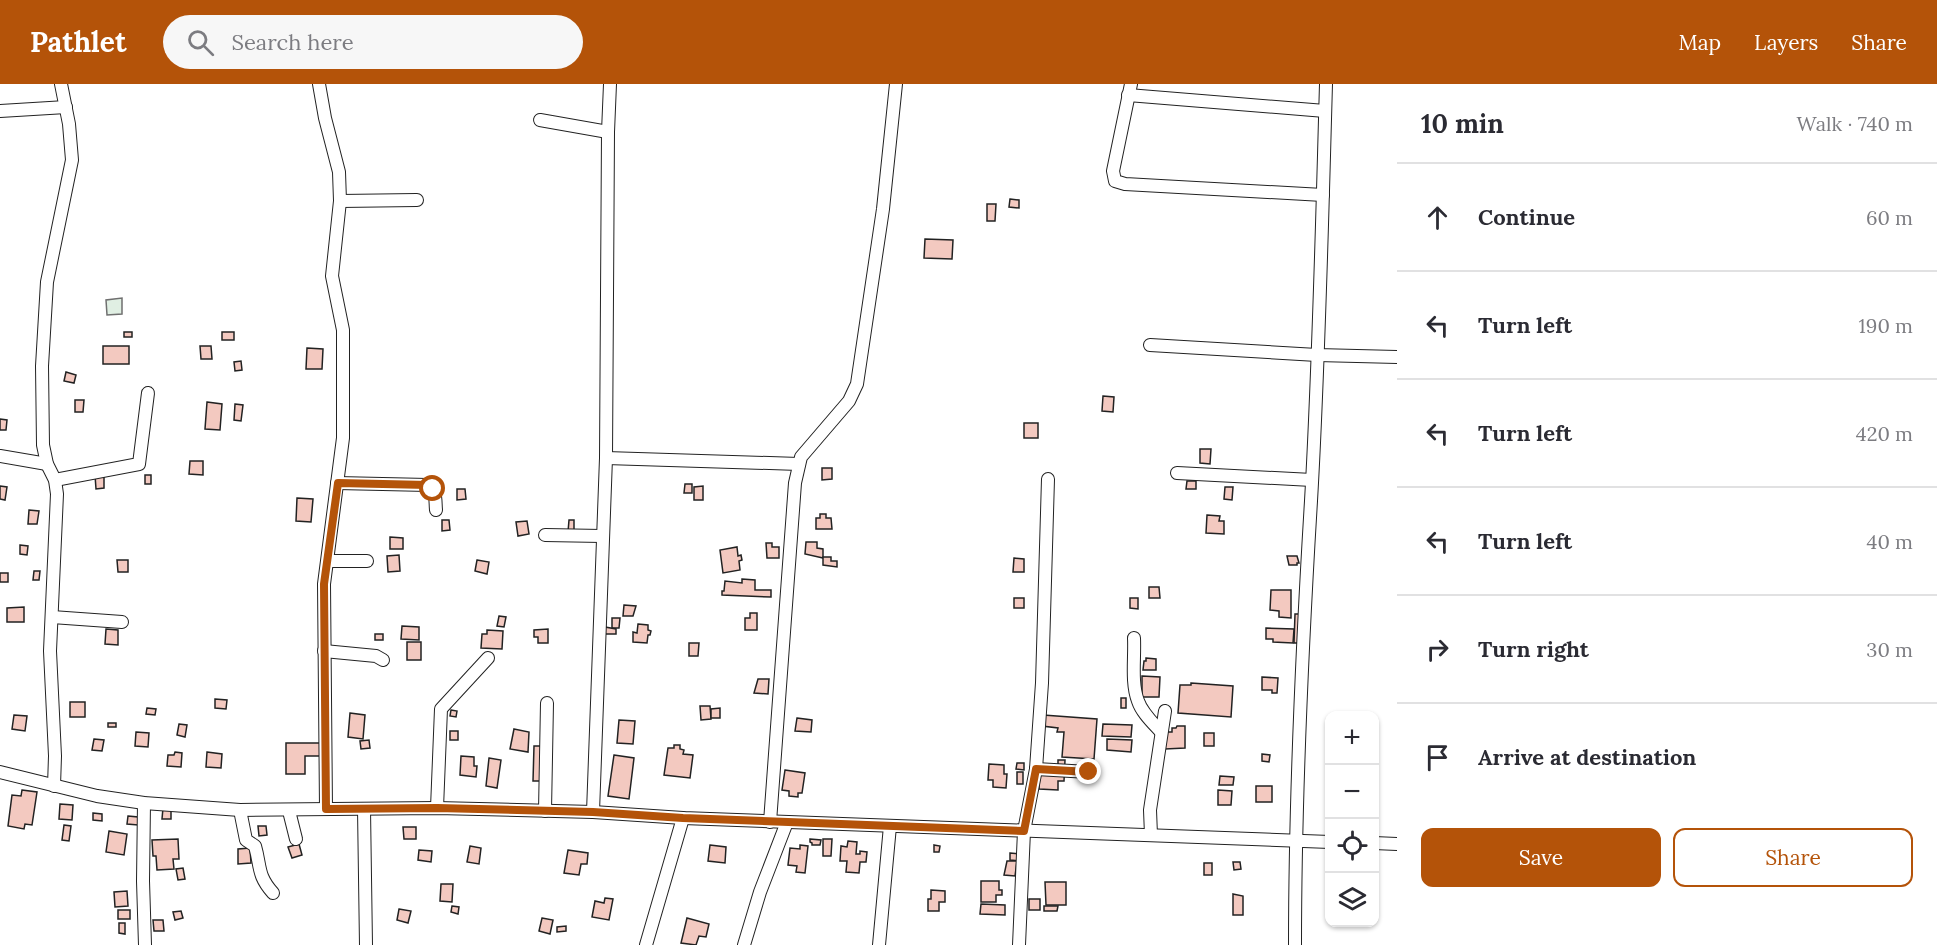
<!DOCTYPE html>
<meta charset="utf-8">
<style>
body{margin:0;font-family:Lora,serif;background:#f7f7f7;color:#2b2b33}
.controls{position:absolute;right:18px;bottom:18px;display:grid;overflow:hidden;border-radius:12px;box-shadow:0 2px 4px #0004}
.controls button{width:54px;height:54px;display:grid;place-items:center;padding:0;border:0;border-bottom:2px solid #e1e1e2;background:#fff;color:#2b2b33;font:30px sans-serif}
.stop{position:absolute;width:18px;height:18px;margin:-14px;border:4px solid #b45309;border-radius:50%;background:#fff}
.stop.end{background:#b45309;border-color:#fff;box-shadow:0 2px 6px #0008}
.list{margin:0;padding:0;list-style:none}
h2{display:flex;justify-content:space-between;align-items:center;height:78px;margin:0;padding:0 24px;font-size:26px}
h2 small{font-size:20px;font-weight:400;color:#7c7c81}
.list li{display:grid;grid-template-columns:39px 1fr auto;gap:18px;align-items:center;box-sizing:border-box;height:108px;padding:0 24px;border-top:2px solid #e1e1e2}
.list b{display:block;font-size:22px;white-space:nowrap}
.list em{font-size:20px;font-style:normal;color:#7c7c81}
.actions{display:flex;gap:12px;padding:18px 24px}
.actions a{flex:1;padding:14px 0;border:2px solid #b45309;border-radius:12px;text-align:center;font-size:21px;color:#b45309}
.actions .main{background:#b45309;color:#fff}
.icon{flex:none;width:33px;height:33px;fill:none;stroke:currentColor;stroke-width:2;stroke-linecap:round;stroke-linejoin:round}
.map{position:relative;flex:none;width:1397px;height:861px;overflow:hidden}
header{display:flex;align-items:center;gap:36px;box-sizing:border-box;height:84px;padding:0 30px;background:#b45309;color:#fff}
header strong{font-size:28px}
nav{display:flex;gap:33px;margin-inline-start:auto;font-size:21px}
.search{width:420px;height:54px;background:#f7f7f7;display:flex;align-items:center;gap:15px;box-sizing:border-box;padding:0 21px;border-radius:33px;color:#7c7c81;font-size:22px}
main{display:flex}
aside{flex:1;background:#fff}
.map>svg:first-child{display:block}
.park{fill:#e0efe3;stroke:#6f6f6f;stroke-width:1.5}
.building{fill:#f3c9c0;stroke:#222;stroke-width:1.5}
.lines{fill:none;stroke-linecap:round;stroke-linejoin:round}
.minor-casing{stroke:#222;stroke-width:14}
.minor{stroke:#fff;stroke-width:12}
.route{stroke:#b45309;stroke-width:8}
</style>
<header>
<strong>Pathlet</strong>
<div class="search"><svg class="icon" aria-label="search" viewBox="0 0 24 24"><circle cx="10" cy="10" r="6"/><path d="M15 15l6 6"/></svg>Search here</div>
<nav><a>Map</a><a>Layers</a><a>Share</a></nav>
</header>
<main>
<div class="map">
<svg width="1397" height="861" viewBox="0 0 1397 861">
<rect width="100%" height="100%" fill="#fff"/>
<!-- park -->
<path class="park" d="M 122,214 L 122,230 L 107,231 L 106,216 Z"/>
<!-- building -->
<g class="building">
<path d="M 1010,115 L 1019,116 L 1019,124 L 1009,123 Z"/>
<path d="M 987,120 L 996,120 L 995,137 L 987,137 Z"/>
<path d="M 925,155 L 953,156 L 952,175 L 924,174 Z"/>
<rect x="124" y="248" width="8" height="5"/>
<rect x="222" y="248" width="12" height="8"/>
<rect x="103" y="262" width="26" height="18"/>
<path d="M 200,262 L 211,262 L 212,275 L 201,275 Z"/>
<path d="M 307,264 L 323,265 L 322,285 L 306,285 Z"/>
<path d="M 241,277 L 242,286 L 235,287 L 234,278 Z"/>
<path d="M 66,288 L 76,291 L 74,299 L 64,297 Z"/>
<path d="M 1103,312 L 1114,313 L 1113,328 L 1102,327 Z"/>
<path d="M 75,316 L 84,316 L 83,328 L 75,328 Z"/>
<path d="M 207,318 L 222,320 L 220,346 L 205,345 Z"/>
<path d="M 235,320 L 243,321 L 241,337 L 234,336 Z"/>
<path d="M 0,335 L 7,336 L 6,346 L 0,346 Z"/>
<rect x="1024" y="339" width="14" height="15"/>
<path d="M 1200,365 L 1211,365 L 1210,380 L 1200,379 Z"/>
<path d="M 190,377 L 203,377 L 203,391 L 189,390 Z"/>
<path d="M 822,384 L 832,384 L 832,395 L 822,396 Z"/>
<path d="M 95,391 L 104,391 L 104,404 L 96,405 Z"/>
<rect x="145" y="391" width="6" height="9"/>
<path d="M 1187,397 L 1196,397 L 1196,405 L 1186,405 Z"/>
<path d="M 685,400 L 692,400 L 692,409 L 684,409 Z"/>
<path d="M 0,402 L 7,403 L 5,416 L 0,415 Z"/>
<path d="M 703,402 L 703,416 L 694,416 L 694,403 Z"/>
<path d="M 1225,403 L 1233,403 L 1232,416 L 1224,415 Z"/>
<path d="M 457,405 L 465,405 L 466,415 L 457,416 Z"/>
<path d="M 297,414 L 313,415 L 311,438 L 296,437 Z"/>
<path d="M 29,426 L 39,427 L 37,440 L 28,440 Z"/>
<path d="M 820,430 L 826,430 L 826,434 L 831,434 L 832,445 L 816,445 L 816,434 L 820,434 Z"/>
<path d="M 1207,431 L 1220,432 L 1219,437 L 1224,437 L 1224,450 L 1206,449 Z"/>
<path d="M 442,436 L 449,436 L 450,446 L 442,447 Z"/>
<path d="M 569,436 L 574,436 L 574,448 L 568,448 Z"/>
<path d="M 527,437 L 529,450 L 518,452 L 516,438 Z"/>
<path d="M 390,453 L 403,454 L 403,465 L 390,465 Z"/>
<path d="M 806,458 L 817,458 L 817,464 L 823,465 L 823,474 L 805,470 Z"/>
<path d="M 766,459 L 772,459 L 772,463 L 779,463 L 779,474 L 767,474 Z"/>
<path d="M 20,461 L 28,462 L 27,471 L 20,470 Z"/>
<path d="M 737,463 L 738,472 L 741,471 L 742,476 L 739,477 L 740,486 L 723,489 L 720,466 Z"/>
<path d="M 399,471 L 400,487 L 388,488 L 387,472 Z"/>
<path d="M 1287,472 L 1297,472 L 1299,479 L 1297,479 L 1297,481 L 1289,481 Z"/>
<path d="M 823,473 L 831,473 L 831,477 L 837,477 L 837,483 L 823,481 Z"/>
<path d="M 1014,474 L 1024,475 L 1024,488 L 1013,488 Z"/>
<path d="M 117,476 L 128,476 L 128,488 L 118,488 Z"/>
<path d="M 477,476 L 489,478 L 487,490 L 475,487 Z"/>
<path d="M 34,487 L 40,487 L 39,496 L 33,496 Z"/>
<rect x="0" y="489" width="8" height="9"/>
<path d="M 742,495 L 755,496 L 755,506 L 771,506 L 771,513 L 722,511 L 722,507 L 724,507 L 725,497 L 742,499 Z"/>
<path d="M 1149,503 L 1159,503 L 1160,514 L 1149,514 Z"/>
<path d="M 1271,506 L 1291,506 L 1291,534 L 1279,533 L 1279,527 L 1270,526 Z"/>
<rect x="1014" y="514" width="10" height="10"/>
<path d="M 1130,514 L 1138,514 L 1138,525 L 1130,524 Z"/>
<path d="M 624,521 L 636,522 L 633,532 L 623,532 Z"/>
<path d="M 24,523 L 24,538 L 7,538 L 7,524 Z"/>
<path d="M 750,529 L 757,529 L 757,546 L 745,546 L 745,534 L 750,534 Z"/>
<path d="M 1295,530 L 1304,530 L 1303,559 L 1294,559 Z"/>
<path d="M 499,532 L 506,533 L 504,543 L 497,542 Z"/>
<path d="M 612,534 L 620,534 L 619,544 L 612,544 Z"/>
<path d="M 638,540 L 648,541 L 648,546 L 651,547 L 650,551 L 648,551 L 647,559 L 633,558 L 633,548 L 637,549 Z"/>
<path d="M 402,542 L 419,543 L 419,556 L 401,555 Z"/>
<path d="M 605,543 L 616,545 L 616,550 L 605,550 Z"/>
<path d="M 1266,544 L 1294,545 L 1293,559 L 1273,558 L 1273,555 L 1266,555 Z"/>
<path d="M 106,545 L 118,546 L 118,561 L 105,560 Z"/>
<path d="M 548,545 L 548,559 L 538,559 L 538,553 L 534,553 L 534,546 Z"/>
<path d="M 487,546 L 503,547 L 502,565 L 481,564 L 482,550 L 487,550 Z"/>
<rect x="375" y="550" width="8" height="6"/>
<rect x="407" y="558" width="14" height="18"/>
<path d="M 689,559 L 699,559 L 698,572 L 689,572 Z"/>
<path d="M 1146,574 L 1156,575 L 1156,586 L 1143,586 L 1144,577 L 1146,577 Z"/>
<path d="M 1142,592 L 1160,593 L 1159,613 L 1142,613 Z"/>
<path d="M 1262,593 L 1278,594 L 1277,609 L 1272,609 L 1272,606 L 1262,606 Z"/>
<path d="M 758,595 L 769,595 L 768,610 L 754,609 Z"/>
<path d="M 1191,599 L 1233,602 L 1231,633 L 1178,629 L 1180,601 L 1191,601 Z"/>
<rect x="1121" y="614" width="5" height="10"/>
<path d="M 215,615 L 227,616 L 226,625 L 215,624 Z"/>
<rect x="70" y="618" width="15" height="15"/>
<path d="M 700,622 L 710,622 L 711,635 L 701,636 Z"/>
<path d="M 147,624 L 156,625 L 155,631 L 146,630 Z"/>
<path d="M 720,624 L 720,634 L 711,634 L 711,625 Z"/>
<path d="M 451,626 L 457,627 L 456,633 L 450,632 Z"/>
<path d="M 350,629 L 365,631 L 363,655 L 348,653 Z"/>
<path d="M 14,631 L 27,632 L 25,647 L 12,645 Z"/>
<path d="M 1043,631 L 1097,635 L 1094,675 L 1062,673 L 1064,648 L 1057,648 L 1058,644 L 1042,642 Z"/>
<path d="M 797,634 L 812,636 L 811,648 L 795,647 Z"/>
<path d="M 619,636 L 635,637 L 633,660 L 617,659 Z"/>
<rect x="108" y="639" width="8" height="4"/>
<path d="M 179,640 L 187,641 L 185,653 L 177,651 Z"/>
<path d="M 1103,640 L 1132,641 L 1131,653 L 1102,652 Z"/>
<path d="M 1177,642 L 1185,642 L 1185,664 L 1165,665 L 1166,648 L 1172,648 L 1172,644 L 1176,644 Z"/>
<path d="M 514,645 L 529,648 L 528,668 L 510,665 Z"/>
<rect x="450" y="647" width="8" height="9"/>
<path d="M 136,648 L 149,649 L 148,663 L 135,662 Z"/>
<rect x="1204" y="649" width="10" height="13"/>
<path d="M 94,655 L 104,656 L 102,667 L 92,666 Z"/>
<path d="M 1107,655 L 1132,656 L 1131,668 L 1107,666 Z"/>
<path d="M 369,656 L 370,664 L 361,665 L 360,657 Z"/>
<path d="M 286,659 L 321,659 L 321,672 L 305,672 L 305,690 L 286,690 Z"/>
<path d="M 674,661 L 680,661 L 680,665 L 684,666 L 683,670 L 693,671 L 690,694 L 664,691 L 668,664 L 674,664 Z"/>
<path d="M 534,662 L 543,662 L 542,697 L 533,697 Z"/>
<path d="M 175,668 L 182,669 L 181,683 L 167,682 L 168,671 L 174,671 Z"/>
<path d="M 207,668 L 222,670 L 221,684 L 206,683 Z"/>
<path d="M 1262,670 L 1270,671 L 1269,678 L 1262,677 Z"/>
<path d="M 614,671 L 634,674 L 629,715 L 608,712 Z"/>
<path d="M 461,672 L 474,673 L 474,682 L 477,682 L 476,693 L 460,691 Z"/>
<path d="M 489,674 L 501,676 L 497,704 L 486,702 Z"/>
<path d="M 1058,676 L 1065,676 L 1064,697 L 1058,697 L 1058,706 L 1039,705 L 1040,683 L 1058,683 Z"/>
<path d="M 1017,679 L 1024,679 L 1024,686 L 1016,685 Z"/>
<path d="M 989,680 L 1004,681 L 1004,690 L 1007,690 L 1006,704 L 993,703 L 993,696 L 988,696 Z"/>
<path d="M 785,686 L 805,689 L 802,709 L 798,709 L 798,713 L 789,712 L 789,707 L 782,706 Z"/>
<rect x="1017" y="688" width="6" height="12"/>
<path d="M 1220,692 L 1234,693 L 1233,701 L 1219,701 Z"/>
<rect x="1256" y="702" width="16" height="16"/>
<path d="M 22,706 L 37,708 L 32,741 L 25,740 L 24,745 L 8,742 L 12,711 L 21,712 Z"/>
<path d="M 1218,706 L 1232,707 L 1231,721 L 1218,721 Z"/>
<path d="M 60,720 L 73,721 L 72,736 L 59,735 Z"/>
<path d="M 163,724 L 171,725 L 171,735 L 162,735 Z"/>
<path d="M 93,729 L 102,730 L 102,737 L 93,736 Z"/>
<path d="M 128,732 L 138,733 L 138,741 L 127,740 Z"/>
<path d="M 64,741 L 71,742 L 69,757 L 62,756 Z"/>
<path d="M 258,742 L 266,742 L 267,751 L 259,752 Z"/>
<path d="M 403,743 L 416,743 L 416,755 L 404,755 Z"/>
<path d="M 109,747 L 127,750 L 124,771 L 106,768 Z"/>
<path d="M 178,755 L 179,775 L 173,775 L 174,785 L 157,786 L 156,772 L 153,772 L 152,756 Z"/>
<path d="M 810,755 L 821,756 L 820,761 L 812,761 L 812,759 L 810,758 Z"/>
<path d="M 823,755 L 832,755 L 831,772 L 823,772 Z"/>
<path d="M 848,757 L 857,758 L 856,770 L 860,770 L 860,767 L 867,768 L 866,778 L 860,778 L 859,789 L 846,788 L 847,777 L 840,777 L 841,762 L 847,763 Z"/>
<path d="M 299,760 L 302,771 L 292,774 L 288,763 Z"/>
<path d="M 710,761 L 726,763 L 725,779 L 708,777 Z"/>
<path d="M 800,761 L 808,762 L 805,789 L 796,788 L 797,782 L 788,781 L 790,764 L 800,765 Z"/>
<path d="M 934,761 L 940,762 L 939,768 L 934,768 Z"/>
<path d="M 470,762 L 481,764 L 479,780 L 467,778 Z"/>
<path d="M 250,764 L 251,779 L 238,780 L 238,765 Z"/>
<path d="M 419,766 L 432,767 L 431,778 L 418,776 Z"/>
<path d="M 568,766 L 588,769 L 587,780 L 581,780 L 579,791 L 564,789 Z"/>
<path d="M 1010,769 L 1020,770 L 1020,777 L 1010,776 Z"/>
<path d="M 1007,777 L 1017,777 L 1015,792 L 1004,791 Z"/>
<path d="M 1233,778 L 1240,778 L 1241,785 L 1234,786 Z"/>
<rect x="1204" y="779" width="8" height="12"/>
<path d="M 183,784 L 185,795 L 178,796 L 176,785 Z"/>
<path d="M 981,797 L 999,797 L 999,806 L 1002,806 L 1002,811 L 996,811 L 996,818 L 981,818 Z"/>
<path d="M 1045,798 L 1066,798 L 1066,821 L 1046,821 Z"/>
<path d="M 441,800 L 453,800 L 452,818 L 440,817 Z"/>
<path d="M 931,806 L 945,807 L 945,818 L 939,818 L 939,827 L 928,827 L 928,815 L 931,815 Z"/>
<path d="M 127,807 L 128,822 L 115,823 L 114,808 Z"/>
<path d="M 1233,810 L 1243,812 L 1243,831 L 1233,831 Z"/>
<path d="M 605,814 L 613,815 L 609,836 L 592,833 L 595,817 L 604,819 Z"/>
<rect x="1029" y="815" width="11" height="11"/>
<path d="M 981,820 L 1005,821 L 1005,831 L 980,830 Z"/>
<path d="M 452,822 L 459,823 L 458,830 L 451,828 Z"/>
<path d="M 1044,822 L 1058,822 L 1057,827 L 1044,827 Z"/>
<path d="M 399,825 L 411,827 L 408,839 L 397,836 Z"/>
<rect x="118" y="826" width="12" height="9"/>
<path d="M 181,827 L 183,834 L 175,836 L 173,828 Z"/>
<path d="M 542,834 L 553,836 L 550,850 L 539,847 Z"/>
<path d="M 687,834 L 709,840 L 706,853 L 699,852 L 696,861 L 681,859 Z"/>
<path d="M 153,836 L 163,836 L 164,847 L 154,847 Z"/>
<path d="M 119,839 L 125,839 L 125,850 L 119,849 Z"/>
<path d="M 566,842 L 566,847 L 557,848 L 557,843 Z"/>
</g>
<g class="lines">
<!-- minor casing -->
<g class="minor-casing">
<g id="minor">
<path d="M 319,0 L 325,34 L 339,88 L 340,117 L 332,192 L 343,246 L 343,354 L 324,500 L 326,725"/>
<path d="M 1131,0 L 1113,87 L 1115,97 L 1125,100 L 1323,111"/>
<path d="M 1128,11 L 1325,27"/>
<path d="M 0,27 L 66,23"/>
<path d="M 540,36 L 608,48"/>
<path d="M 340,117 L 417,116"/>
<path d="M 1150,261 L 1317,271 L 1397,273"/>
<path d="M 0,372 L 47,380"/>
<path d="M 606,374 L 799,380"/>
<path d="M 1177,389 L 1312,396"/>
<path d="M 55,396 L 139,380 L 148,309"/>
<path d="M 337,399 L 428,401 C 437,407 435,416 436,426"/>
<path d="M 545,451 L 602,452"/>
<path d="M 328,477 L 367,477"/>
<path d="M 52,533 L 122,538"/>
<path d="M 1134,554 C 1135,574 1131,599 1138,617 C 1142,629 1153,639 1161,648"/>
<path d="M 324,567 L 376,572 L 383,576"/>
<path d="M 1036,685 L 1089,688"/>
<path d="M 0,688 L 97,712 L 144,719 L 240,726 L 437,724 L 593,728 L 683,734 L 1330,758"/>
<path d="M 54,702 L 55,672 L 50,567 L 57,410 L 55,396 L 47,380 L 43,361 L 42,282 L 47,198 L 72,76 L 69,40 L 61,0"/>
<path d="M 144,719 L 143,797 L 145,861"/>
<path d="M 437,724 L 441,625 L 488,574"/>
<path d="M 364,725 L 366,861"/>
<path d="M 240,726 L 246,756 L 255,762 C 261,783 257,791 273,809"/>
<path d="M 289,727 L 296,755"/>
<path d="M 545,727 L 547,619"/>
<path d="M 593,728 L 606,374 L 608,48 L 610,0"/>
<path d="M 770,738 L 795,399 L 801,373 L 849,317 L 857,300 L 883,125 L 896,0"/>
<path d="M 1151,751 L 1150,726 L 1165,627"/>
<path d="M 1374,759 L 1397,760"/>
<path d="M 646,861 L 683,734"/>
<path d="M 744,861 L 760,808 L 787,738"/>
<path d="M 879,861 L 890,742"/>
<path d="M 1019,861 L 1024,747 L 1036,685 L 1042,599 L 1048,395"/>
<path d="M 1295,861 C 1295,713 1302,565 1311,417 C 1319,278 1322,139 1326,0"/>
</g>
</g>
<!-- minor -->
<use href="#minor" class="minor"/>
</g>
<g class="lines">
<!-- route -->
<path class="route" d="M 433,405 L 428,401 L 338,399 L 324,500 L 326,725 L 437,724 L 593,728 L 683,734 L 1024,747 L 1036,685 L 1089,688"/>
</g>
</svg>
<div class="controls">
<button>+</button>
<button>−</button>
<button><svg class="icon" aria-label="locate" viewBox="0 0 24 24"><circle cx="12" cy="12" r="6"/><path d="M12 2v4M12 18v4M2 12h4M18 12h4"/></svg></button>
<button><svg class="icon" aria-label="layers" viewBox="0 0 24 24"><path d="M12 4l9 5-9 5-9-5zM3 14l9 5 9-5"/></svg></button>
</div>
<div class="stop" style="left:433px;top:405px"></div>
<div class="stop end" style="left:1089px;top:688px"></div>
</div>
<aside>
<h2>10 min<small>Walk · 740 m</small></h2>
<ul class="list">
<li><svg class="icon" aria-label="ahead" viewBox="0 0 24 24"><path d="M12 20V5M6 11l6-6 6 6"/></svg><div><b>Continue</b></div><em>60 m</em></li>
<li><svg class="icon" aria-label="left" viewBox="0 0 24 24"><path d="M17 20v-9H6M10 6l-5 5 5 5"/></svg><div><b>Turn left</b></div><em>190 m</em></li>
<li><svg class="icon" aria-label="left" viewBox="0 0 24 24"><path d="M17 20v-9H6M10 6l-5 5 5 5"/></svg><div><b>Turn left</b></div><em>420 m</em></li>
<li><svg class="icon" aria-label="left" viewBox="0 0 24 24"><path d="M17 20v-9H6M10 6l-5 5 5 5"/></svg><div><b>Turn left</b></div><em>40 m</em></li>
<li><svg class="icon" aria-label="right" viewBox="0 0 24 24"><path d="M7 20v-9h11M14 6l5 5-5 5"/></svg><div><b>Turn right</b></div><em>30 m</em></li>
<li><svg class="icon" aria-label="arrive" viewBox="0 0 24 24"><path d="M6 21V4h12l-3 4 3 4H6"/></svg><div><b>Arrive at destination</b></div></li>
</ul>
<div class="actions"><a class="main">Save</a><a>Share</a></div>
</aside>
</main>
